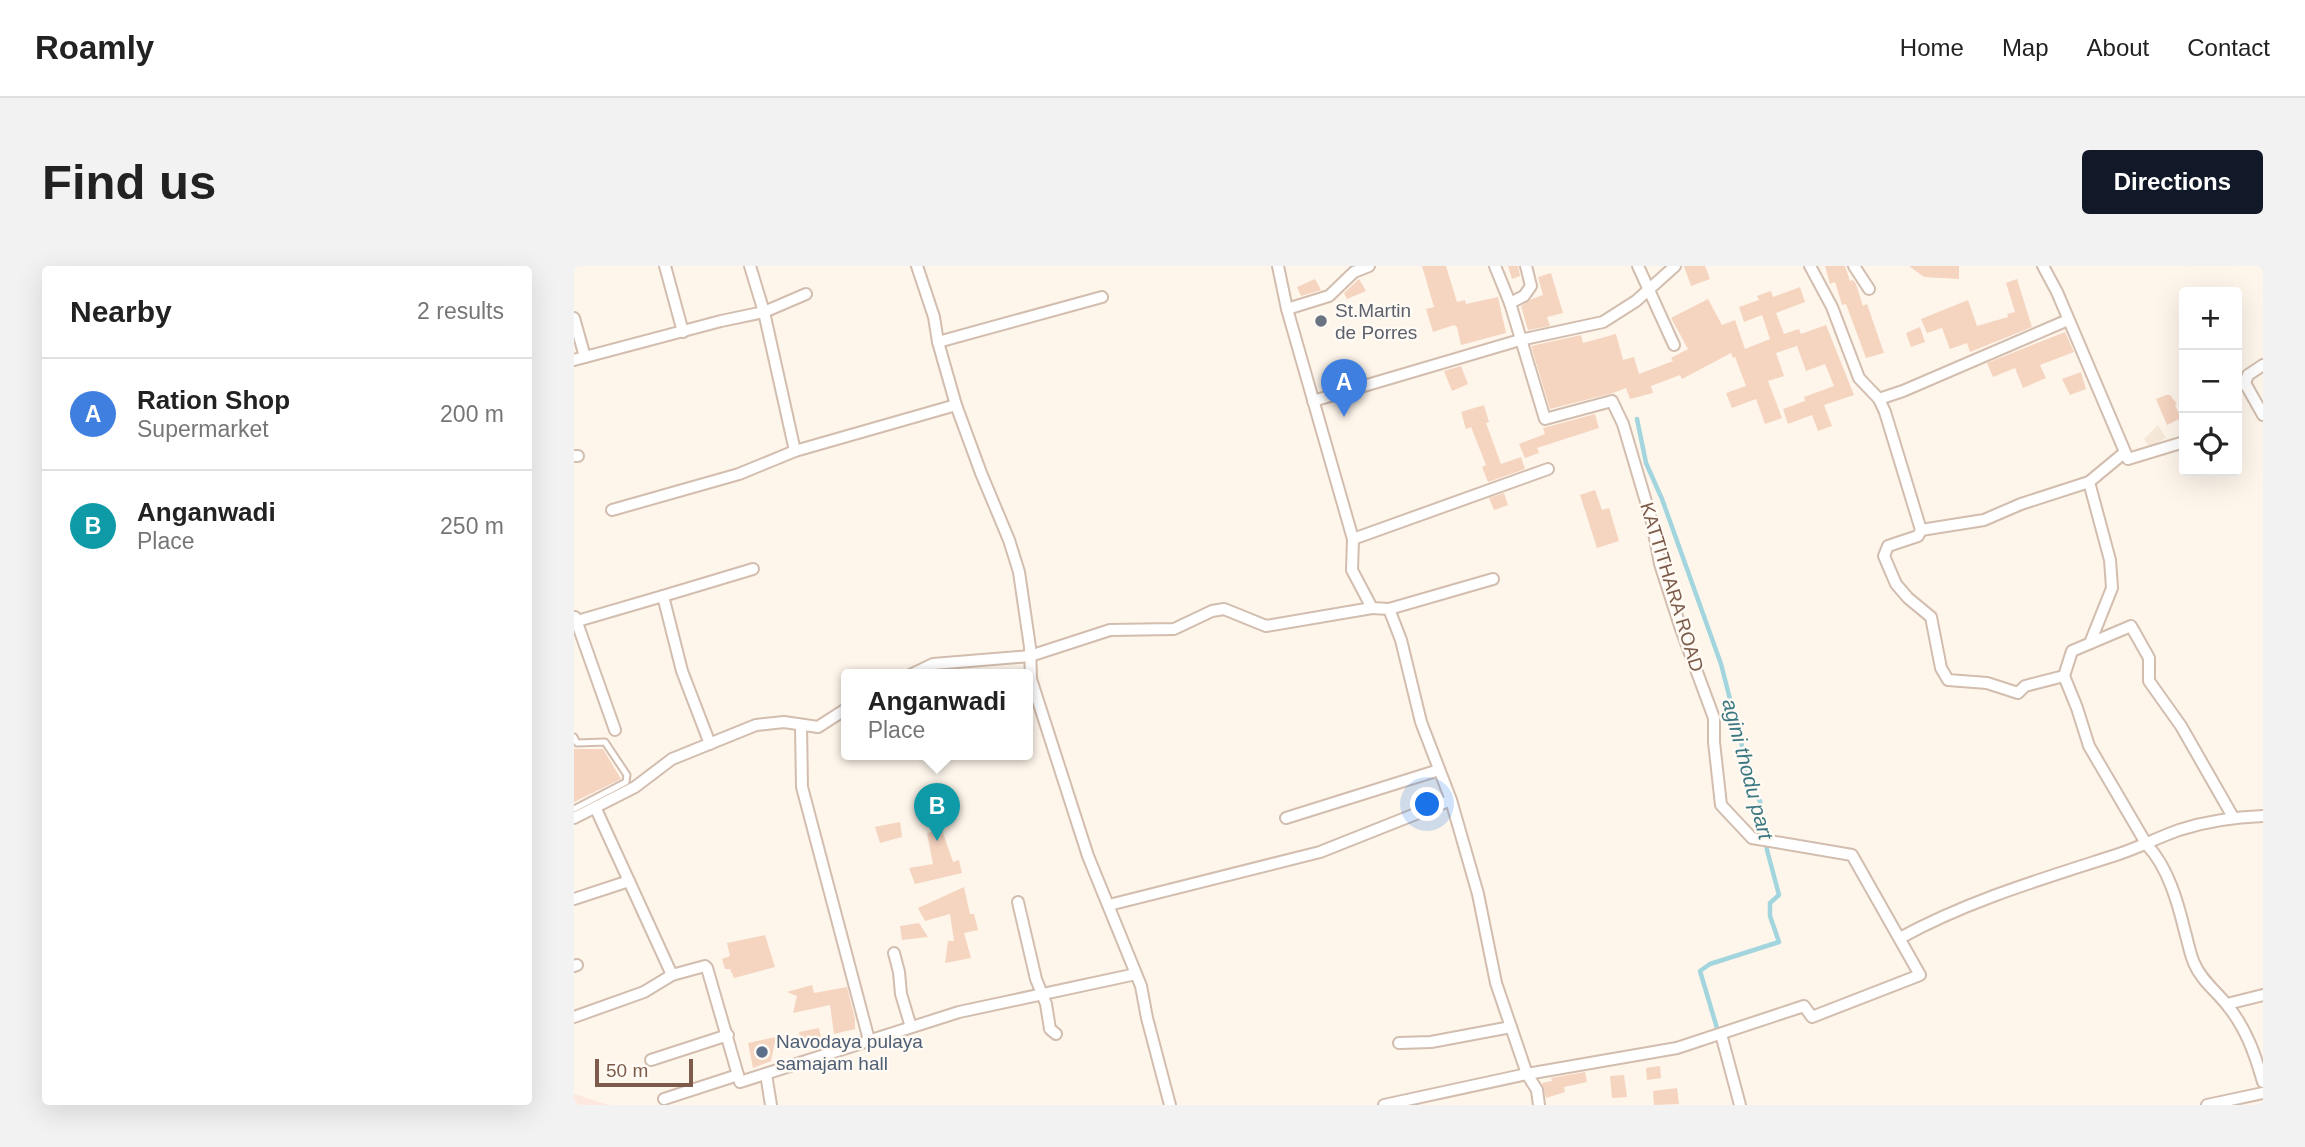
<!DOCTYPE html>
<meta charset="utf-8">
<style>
body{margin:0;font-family:Helvetica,sans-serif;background:#f2f2f2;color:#222}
.controls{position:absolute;right:21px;top:21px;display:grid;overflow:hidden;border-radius:7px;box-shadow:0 7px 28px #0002}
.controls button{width:63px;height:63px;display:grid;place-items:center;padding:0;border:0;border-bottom:2px solid #e0e0e0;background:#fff;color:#222;font:35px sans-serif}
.scale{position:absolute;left:21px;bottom:18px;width:98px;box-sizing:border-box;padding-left:7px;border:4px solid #7c5b4b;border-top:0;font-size:19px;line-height:24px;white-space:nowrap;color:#7c5b4b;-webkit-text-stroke:5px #fffaf3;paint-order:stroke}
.you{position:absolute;left:854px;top:539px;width:24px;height:24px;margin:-18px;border:5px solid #fff;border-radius:50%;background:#1a73e8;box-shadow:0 0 0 10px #1a73e833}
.badge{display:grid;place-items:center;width:46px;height:46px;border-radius:50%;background:#111827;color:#fff;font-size:23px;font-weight:700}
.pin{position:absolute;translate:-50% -58px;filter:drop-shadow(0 2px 4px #0008)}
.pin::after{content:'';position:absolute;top:37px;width:24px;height:21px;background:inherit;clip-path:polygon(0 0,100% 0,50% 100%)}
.popup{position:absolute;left:267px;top:403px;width:192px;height:91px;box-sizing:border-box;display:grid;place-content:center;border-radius:7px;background:#fff;filter:drop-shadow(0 2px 5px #0005);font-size:23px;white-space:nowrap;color:#767676}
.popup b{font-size:26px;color:#222}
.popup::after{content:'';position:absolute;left:50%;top:100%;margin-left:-14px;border:14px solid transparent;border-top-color:#fff}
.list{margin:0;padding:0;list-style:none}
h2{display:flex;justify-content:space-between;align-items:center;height:91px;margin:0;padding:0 28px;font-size:30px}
h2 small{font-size:23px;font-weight:400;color:#767676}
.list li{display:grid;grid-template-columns:46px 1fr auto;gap:21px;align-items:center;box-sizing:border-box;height:112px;padding:0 28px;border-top:2px solid #e0e0e0}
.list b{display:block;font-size:26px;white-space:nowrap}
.list p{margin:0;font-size:23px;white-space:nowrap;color:#767676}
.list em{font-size:23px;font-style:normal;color:#767676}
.icon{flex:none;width:38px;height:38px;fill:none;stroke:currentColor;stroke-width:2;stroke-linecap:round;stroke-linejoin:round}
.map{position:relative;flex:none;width:1689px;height:839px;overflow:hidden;border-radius:7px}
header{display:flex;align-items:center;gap:42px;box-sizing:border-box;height:98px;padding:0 35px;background:#fff;border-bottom:2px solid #e0e0e0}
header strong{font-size:33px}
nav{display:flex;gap:38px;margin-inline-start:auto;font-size:24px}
.intro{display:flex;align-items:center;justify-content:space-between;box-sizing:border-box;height:168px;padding:0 42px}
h1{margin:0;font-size:49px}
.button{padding:18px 32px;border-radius:7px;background:#111827;color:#fff;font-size:24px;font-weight:700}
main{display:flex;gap:42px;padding:0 42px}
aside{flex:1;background:#fff;border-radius:7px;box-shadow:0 7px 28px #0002}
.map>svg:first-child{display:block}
.residential{fill:#f6e8d9}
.commercial{fill:#fee7de}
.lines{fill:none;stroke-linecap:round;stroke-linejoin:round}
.stream{stroke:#a2d5dd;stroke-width:4.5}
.building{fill:#f5d4c0}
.service-casing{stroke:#d2bdae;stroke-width:9}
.minor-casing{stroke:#d2bdae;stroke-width:14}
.service{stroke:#fff;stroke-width:5}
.minor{stroke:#fff;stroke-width:10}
.worship-dot{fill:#6b7280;stroke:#fffaf3;stroke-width:2.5}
.service-dot{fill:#5c6f8a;stroke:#fffaf3;stroke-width:2.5}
.labels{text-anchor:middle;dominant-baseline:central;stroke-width:5;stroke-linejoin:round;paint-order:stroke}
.worship-label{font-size:19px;fill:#5b616d;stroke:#fffaf3;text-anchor:start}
.street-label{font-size:19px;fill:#7c5b4b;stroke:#fffaf3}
.service-label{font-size:19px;fill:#4e5e75;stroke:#fffaf3;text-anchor:start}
.water-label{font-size:21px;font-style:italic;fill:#3c7882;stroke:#fffaf3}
</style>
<header>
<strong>Roamly</strong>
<nav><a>Home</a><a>Map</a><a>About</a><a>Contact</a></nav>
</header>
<div class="intro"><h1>Find us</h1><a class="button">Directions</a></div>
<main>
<aside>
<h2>Nearby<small>2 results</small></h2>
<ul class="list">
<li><span class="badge" style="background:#3f7fe0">A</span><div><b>Ration Shop</b><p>Supermarket</p></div><em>200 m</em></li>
<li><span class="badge" style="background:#0f9aa8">B</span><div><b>Anganwadi</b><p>Place</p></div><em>250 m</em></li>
</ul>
</aside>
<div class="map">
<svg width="1689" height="839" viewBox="0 0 1689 839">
<rect width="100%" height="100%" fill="#fef6eb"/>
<!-- residential -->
<path class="residential" d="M 1584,159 L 1592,172 L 1575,181 L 1570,173 Z"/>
<!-- commercial -->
<path class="commercial" d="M 0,828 L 35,839 L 0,839 Z"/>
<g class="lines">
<!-- stream -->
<path class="stream" d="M 1063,153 L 1072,197 L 1088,233 L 1147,398 L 1168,480 L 1172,513 L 1186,535 L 1193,584 L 1205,629 L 1196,637 L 1196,650 L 1205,676 L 1136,698 L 1126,705 L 1143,762"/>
</g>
<!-- building -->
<g class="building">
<path d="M 848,0 L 872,0 L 883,36 L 891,34 L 892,38 L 924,31 L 932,67 L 887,79 L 883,61 L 880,59 L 859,66 L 852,43 L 860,41 Z"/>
<path d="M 934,0 L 944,0 L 946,10 L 938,13 Z"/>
<path d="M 1110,0 L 1131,0 L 1136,13 L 1117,20 Z"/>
<path d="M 1251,0 L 1271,0 L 1276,15 L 1279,14 L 1282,18 L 1289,40 L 1293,38 L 1310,87 L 1292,92 L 1272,38 L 1268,39 L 1261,16 L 1256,18 Z"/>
<path d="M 1335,0 L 1385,0 L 1385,13 L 1350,11 Z"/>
<path d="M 977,7 L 989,47 L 973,51 L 976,60 L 954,64 L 947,40 L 958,33 L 969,29 L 964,11 Z"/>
<path d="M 741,13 L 747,24 L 727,30 L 723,21 Z"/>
<path d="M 785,13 L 792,25 L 773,33 L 770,27 Z"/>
<path d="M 1443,13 L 1458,61 L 1396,86 L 1393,77 L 1376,83 L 1368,62 L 1353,67 L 1347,53 L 1394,34 L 1403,60 L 1434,51 L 1433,48 L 1441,46 L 1432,17 Z"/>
<path d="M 1226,21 L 1231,36 L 1202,47 L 1210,68 L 1225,63 L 1227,68 L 1252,59 L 1280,129 L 1250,139 L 1258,160 L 1244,165 L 1238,149 L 1214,158 L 1209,143 L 1231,135 L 1230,131 L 1260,120 L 1251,98 L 1232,105 L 1223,80 L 1202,87 L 1210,110 L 1194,115 L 1208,152 L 1191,158 L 1182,133 L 1158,142 L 1152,127 L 1172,120 L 1161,91 L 1159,92 L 1157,87 L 1108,113 L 1106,109 L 1077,120 L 1079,127 L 1056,133 L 1052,122 L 1039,127 L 976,143 L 957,80 L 1007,69 L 1009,77 L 1042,68 L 1049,94 L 1060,91 L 1065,108 L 1099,95 L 1097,92 L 1114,83 L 1097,52 L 1134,33 L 1148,59 L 1161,54 L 1171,83 L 1196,73 L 1188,49 L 1170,56 L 1165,41 L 1185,34 L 1183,30 L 1197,25 L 1199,31 Z"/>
<path d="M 1346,61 L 1351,76 L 1337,81 L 1332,67 Z"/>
<path d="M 1491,66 L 1500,86 L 1466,99 L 1472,112 L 1449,122 L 1441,102 L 1419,111 L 1413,97 Z"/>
<path d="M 887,100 L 894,118 L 878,125 L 870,105 Z"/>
<path d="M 1507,106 L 1512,123 L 1496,129 L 1488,113 Z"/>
<path d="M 1592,129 L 1596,129 L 1603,138 L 1601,139 L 1607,152 L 1593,159 L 1582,133 Z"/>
<path d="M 910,139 L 915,156 L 912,157 L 927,198 L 947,191 L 951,203 L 914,216 L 908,201 L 912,199 L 897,161 L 892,163 L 887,146 Z"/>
<path d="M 1021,148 L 1025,162 L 963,182 L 965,187 L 951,192 L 945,178 L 971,168 L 969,162 Z"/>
<path d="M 1021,224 L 1028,244 L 1035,242 L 1045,275 L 1023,282 L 1006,229 Z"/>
<path d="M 930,227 L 934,239 L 920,244 L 915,232 Z"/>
<path d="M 0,483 L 29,483 L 47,513 L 0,536 Z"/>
<path d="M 326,556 L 328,571 L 306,577 L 301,561 Z"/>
<path d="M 368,564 L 379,596 L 385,594 L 388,607 L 341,618 L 335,602 L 359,598 L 353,567 Z"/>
<path d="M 390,621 L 396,648 L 400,648 L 404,664 L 390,667 L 397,692 L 371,697 L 374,675 L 380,675 L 376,648 L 351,655 L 344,642 Z"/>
<path d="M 345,657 L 354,671 L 328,674 L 326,660 Z"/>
<path d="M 191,669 L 201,701 L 160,712 L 156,703 L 151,703 L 148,693 L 156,690 L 153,677 Z"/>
<path d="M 238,719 L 240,727 L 273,721 L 281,753 L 281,763 L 260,768 L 256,739 L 219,747 L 223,730 L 213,726 Z"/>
<path d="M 245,762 L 248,776 L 228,781 L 225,766 Z"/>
<path d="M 202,771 L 197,795 L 179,802 L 174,777 Z"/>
<path d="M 1086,800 L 1087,812 L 1073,814 L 1072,802 Z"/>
<path d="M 1011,806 L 1013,816 L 990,821 L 991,826 L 972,832 L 968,817 L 978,815 L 977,812 Z"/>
<path d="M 1050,809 L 1053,831 L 1038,832 L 1036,810 Z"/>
<path d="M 1103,822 L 1105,838 L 1080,839 L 1079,825 Z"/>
</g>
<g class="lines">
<!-- service casing -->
<g class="service-casing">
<path id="service" d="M 0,471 L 3,477 L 31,476 L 53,509 L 52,516 L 0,543"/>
</g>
<!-- minor casing -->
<g class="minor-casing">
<g id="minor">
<path d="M 91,0 L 109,66"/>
<path d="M 176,0 L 190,46 L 232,28"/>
<path d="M 343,0 L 360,51 L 364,76 L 382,139 L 407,207 L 435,274 L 445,306 L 456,381 L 457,413 L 514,590 L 567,720 L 573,752 L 596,839"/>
<path d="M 704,0 L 713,43 L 755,30 L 780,6 L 795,0"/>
<path d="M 1064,0 L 1100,79"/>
<path d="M 1236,0 L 1258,41 L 1285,112 L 1305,133 L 1311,146 L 1347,264 L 1344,270 L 1314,280 L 1310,290 L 1322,318 L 1334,332 L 1357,351 L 1367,402 L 1374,414 L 1413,417 L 1444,427 L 1451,420 L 1490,410"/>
<path d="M 1280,0 L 1295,23"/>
<path d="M 1469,0 L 1483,26 L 1554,193 L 1610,176"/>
<path d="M 936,37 L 950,30 L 957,20 L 952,0"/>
<path d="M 713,43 L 779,273 L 778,304 L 798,342 L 815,343 L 827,374 L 847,456 L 877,534 L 904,628 L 922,717 L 953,808 L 963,824 L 965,839"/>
<path d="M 0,52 L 11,91"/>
<path d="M 364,76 L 528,31"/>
<path d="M 0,94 L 147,55 L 190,46 L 221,185"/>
<path d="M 1671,117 L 1689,149"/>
<path d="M 1663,120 L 1671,117 L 1674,109 L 1689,99"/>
<path d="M 1305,133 L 1329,125 L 1494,54"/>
<path d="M 739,135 L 946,74 L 1029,56 L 1062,35 L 1101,0"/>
<path d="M 0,190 L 4,190"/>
<path d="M 1515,216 L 1536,294 L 1538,322 L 1516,377"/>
<path d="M 38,244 L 165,208 L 221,185 L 382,139"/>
<path d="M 1347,264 L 1410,254 L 1447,238 L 1515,216 L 1550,187"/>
<path d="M 779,273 L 974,203"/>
<path d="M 89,330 L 179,303"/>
<path d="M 815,343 L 919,313"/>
<path d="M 1,351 L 41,464"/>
<path d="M 0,356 L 89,330 L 108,405 L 136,478"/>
<path d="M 336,409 L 359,398 L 456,390 L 536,364 L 600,363 L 638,345 L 650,343 L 692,360 L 798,342"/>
<path d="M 227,459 L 228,521 L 295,774"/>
<path d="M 22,543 L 98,709 L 131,700 L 133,702 L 166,816 L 385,746 L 562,708"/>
<path d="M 1659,551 L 1607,460 L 1575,415 L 1575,392 L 1557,360 L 1498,385 L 1490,410 L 1503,442 L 1515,480 L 1573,579 C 1594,601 1604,637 1611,666 C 1614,676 1616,688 1620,697 C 1627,714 1642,725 1653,739 C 1672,762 1681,788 1689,816"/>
<path d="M 0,552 L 61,521 L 98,493 L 182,459 L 210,456 L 244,461 L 272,443"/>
<path d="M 712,552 L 865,504"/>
<path d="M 0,633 L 55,615"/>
<path d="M 444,636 L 462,713 L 472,738 L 476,763 L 482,768"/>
<path d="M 535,639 L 746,586 L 877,534"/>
<path d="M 1326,672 C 1395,634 1471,612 1545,588 C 1566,581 1585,571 1605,564 C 1633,555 1660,551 1689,550"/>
<path d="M 320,687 L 325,706 L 327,728 L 337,761"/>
<path d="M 0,700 L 3,699"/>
<path d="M 1653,738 L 1689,729"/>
<path d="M 0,751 L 70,726 L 98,709"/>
<path d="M 1147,768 L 1166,839"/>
<path d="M 825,777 L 857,776 L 937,761"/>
<path d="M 77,794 L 154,769"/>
<path d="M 192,808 L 197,839"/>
<path d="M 90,833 L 164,809"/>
<path d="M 810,839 L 953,808 L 1103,782 L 1230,740 L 1238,751 L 1346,709 L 1278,589 L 1178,572 L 1147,539 L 1140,476 L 1140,452 L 1107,363 L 1086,298 L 1078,256 L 1049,158 L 1038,135 L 971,153 L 936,37 L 921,0"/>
<path d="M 1633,839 L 1689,827"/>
</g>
</g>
<!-- service -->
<use href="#service" class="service"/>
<!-- minor -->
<use href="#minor" class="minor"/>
</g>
<!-- markers -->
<circle class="worship-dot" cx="747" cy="55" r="7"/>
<circle class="service-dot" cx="188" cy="786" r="7"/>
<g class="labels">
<!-- worship labels -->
<g class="worship-label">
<text x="761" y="44">St.Martin<tspan x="761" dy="22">de Porres</tspan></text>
</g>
<!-- street labels -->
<g class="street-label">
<text transform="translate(1098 321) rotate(73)">KATTITHARA ROAD</text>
</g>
<!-- service labels -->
<g class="service-label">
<text x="202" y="775">Navodaya pulaya<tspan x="202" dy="22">samajam hall</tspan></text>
</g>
<!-- water labels -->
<g class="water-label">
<text transform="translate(1174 503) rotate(75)">agini thodu part</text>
</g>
</g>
</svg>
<div class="controls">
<button>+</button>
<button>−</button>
<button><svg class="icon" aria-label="locate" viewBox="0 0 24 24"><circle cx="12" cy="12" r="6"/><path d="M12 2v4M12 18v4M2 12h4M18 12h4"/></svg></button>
</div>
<div class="scale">50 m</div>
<div class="you"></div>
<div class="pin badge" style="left:770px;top:151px;background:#3f7fe0">A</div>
<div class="pin badge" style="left:363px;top:575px;background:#0f9aa8">B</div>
<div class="popup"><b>Anganwadi</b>Place</div>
</div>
</main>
